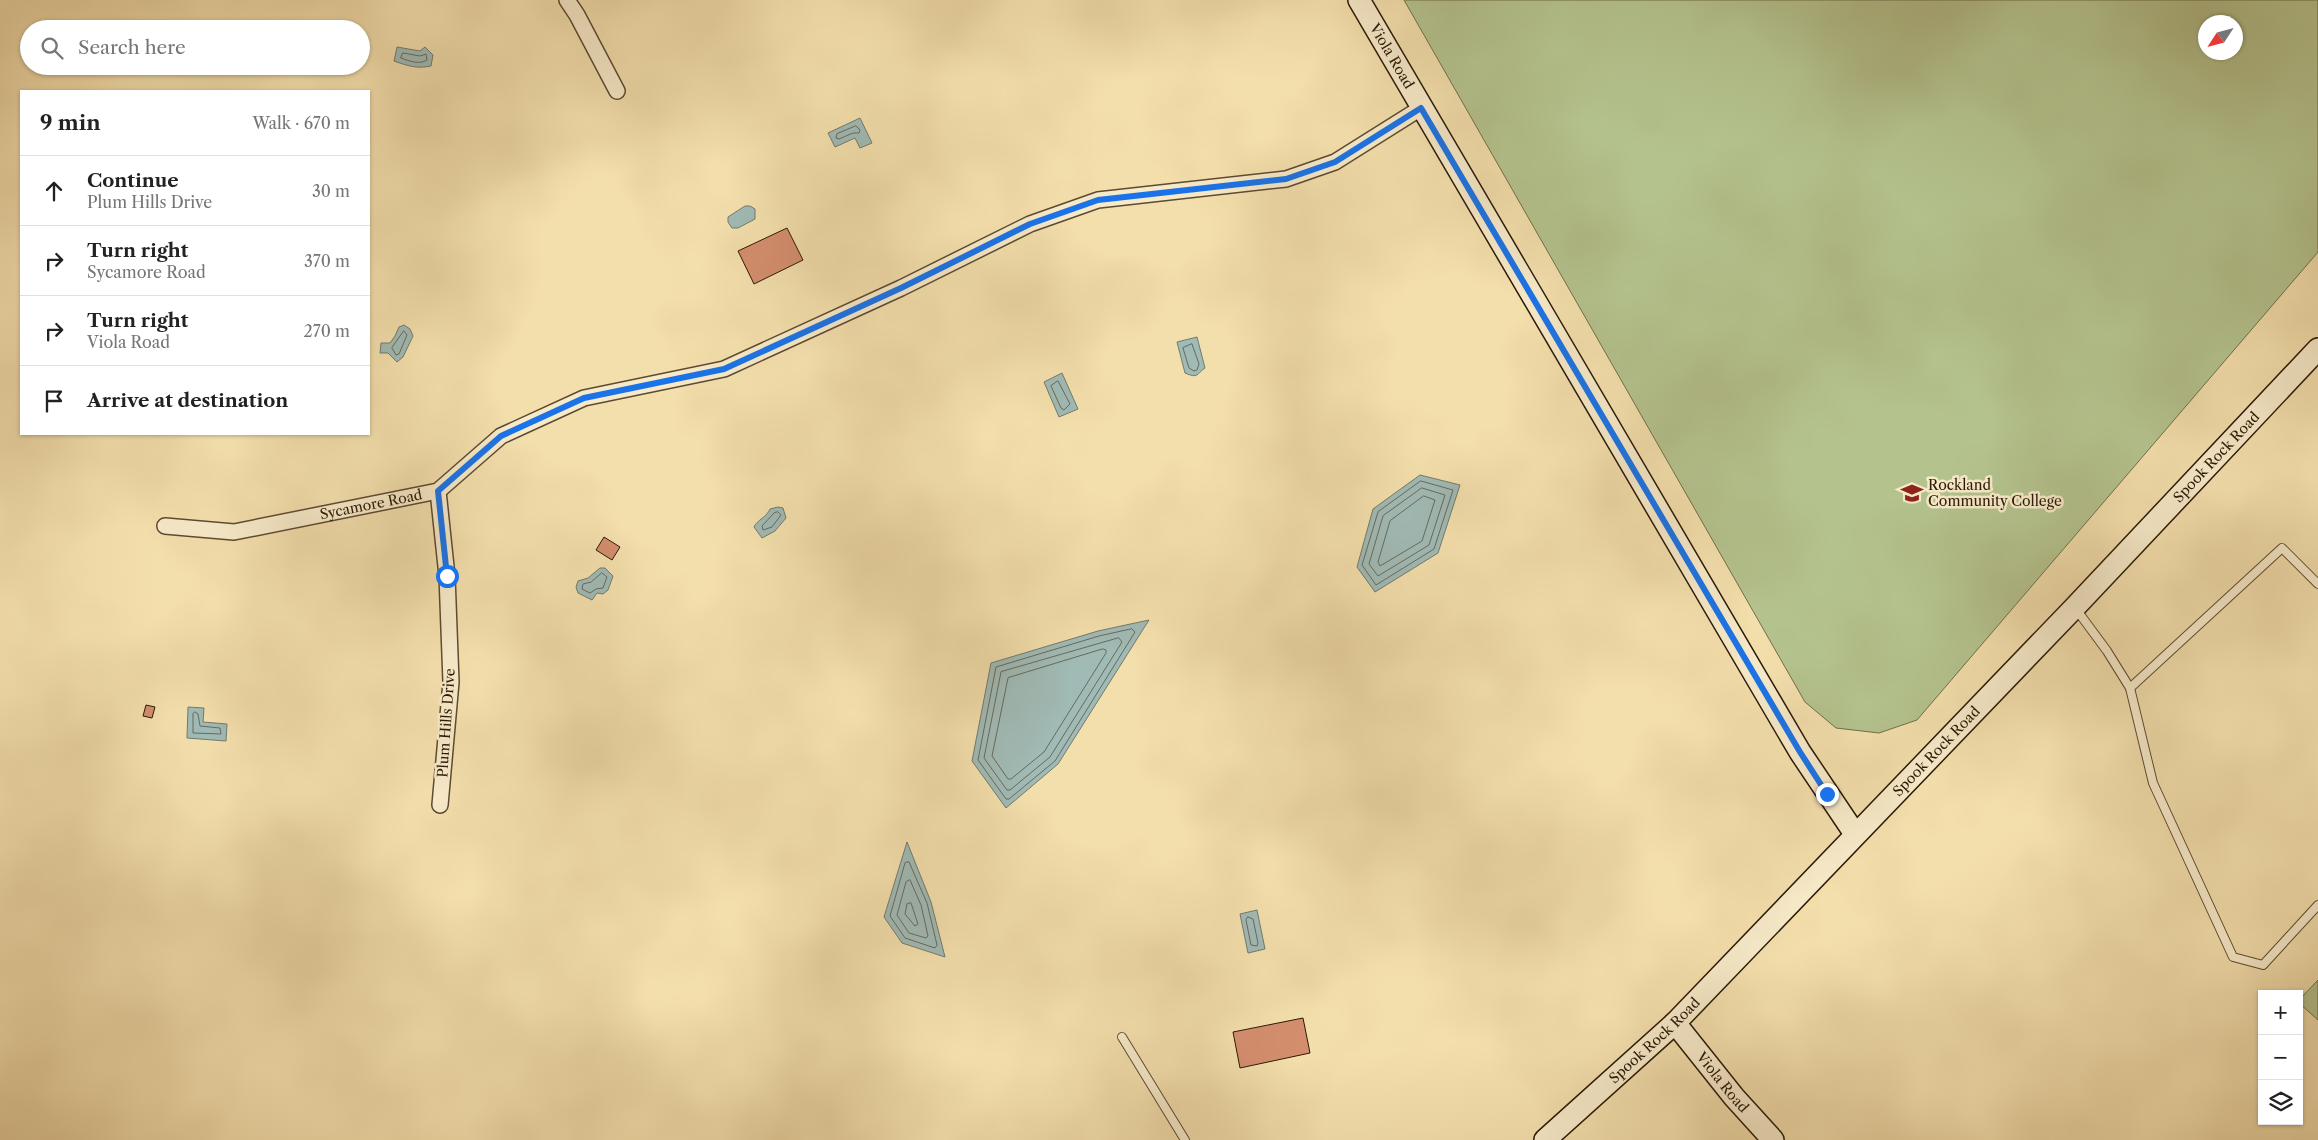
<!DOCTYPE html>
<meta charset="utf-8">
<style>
body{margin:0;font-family:"Libre Caslon Text",serif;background:#f6f6f6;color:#222}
.controls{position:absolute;right:15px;bottom:15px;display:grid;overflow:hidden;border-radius:0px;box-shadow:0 1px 4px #0004}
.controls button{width:45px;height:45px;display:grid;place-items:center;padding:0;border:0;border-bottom:1px solid #e0e0e0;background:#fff;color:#222;font:25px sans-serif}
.compass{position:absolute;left:2198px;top:15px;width:45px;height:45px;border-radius:50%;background:#fff;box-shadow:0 1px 4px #0004;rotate:234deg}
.stop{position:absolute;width:15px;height:15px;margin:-11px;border:4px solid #1a73e8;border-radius:50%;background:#fff}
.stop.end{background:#1a73e8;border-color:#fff;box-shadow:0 1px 5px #0008}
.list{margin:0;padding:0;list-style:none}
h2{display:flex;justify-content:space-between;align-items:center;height:65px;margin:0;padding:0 20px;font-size:21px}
h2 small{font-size:16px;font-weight:400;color:#767676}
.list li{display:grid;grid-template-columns:32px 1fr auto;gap:15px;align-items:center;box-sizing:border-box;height:70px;padding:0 20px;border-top:1px solid #e0e0e0}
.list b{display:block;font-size:19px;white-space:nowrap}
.list p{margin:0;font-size:16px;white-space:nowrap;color:#767676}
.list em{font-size:16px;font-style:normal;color:#767676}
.icon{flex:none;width:28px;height:28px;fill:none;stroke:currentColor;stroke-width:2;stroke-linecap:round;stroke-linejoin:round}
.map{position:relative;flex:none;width:2318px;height:1140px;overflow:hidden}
.search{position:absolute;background:#fff;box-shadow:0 1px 4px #0004;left:20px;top:20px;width:350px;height:55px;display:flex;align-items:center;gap:12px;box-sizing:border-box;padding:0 18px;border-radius:28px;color:#767676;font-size:19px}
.panel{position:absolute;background:#fff;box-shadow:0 1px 4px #0004;left:20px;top:90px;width:350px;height:345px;border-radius:0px}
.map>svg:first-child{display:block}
.green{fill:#b4c38e;stroke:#706e4a;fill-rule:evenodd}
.water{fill:#a0bab5;stroke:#717a6f}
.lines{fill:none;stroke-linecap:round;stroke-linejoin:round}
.shore{stroke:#666a5e;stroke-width:1}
.building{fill:#d48e6e;stroke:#2b1906}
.lane-casing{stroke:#5d4a30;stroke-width:10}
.street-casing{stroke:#5d4a30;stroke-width:18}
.secondary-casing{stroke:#2b1906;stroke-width:24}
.lane{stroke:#f7eac9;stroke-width:8}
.street{stroke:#f7eac9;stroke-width:15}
.secondary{stroke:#f7eac9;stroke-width:21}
.route{stroke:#1a73e8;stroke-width:6}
.labels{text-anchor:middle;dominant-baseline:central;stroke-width:5;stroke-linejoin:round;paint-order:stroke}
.street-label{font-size:14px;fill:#2b1906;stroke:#f7eac9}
.poi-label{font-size:14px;fill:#2b1906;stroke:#f7eac9;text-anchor:start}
</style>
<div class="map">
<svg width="2318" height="1140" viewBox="0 0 2318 1140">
<rect width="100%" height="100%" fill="#f3dfac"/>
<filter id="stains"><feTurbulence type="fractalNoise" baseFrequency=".004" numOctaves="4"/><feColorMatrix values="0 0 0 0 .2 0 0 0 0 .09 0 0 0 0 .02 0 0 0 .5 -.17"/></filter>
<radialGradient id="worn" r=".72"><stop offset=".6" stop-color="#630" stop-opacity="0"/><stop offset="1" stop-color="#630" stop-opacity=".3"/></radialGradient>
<!-- green -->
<g class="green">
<path d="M 1404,0 L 2318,0 L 2318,252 L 1917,720 L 1879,733 L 1836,728 L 1805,702 ZM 2206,22 L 2236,22 L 2236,52 L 2206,52 Z"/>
<path d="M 2318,980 L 2318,1020 L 2299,1003 L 2299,1000 Z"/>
</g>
<!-- water -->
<g class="water">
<path d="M 397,47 L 420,51 L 425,47 L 433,55 L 431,66 C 417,69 408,66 394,61 Z"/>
<path d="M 860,118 L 872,143 L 860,148 L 855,138 L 835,147 L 828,133 Z"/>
<path d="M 745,206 L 750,206 L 755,209 L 755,219 L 738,228 L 732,228 L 728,222 L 728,217 Z"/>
<path d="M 404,325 L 410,329 L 413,336 L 403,357 L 397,362 L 388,353 L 380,353 L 381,343 L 390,343 L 395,336 L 399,327 Z"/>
<path d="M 1197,337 L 1205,368 C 1196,374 1199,379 1185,373 L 1177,342 Z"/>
<path d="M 1062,373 L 1078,409 L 1059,417 L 1044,382 Z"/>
<path d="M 1420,475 L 1460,485 L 1438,553 L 1375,592 L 1357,567 L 1373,509 Z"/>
<path d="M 778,507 L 783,508 L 786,518 L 775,531 L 762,538 L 754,527 C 757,520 767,517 770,509 Z"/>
<path d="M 600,568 L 605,568 L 613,576 L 608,590 L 603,594 L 597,593 L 592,600 L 578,593 L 576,587 L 578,581 L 588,578 Z"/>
<path d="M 1149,620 L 1058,764 L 1006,808 L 972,761 L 991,663 L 1098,631 Z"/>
<path d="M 188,707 L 204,708 L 203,722 L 227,724 L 226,741 L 187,738 Z"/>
<path d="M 907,842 L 931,902 L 945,957 L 902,943 L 884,917 Z"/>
<path d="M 1257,910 L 1265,949 L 1248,953 L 1240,914 Z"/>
</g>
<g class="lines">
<!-- shore -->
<g class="shore">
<path d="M 403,53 L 420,56 L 426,54 L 427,60 C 419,65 409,61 401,58 Z"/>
<path d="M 856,126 L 860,130 L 859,133 L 853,133 L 839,139 L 836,138 L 837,134 Z"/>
<path d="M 404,331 L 407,335 L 399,354 L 396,355 L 392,348 Z"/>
<path d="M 1192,344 L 1199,364 L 1197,370 L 1194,371 L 1189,368 L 1183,348 Z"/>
<path d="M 1058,381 L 1070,404 L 1064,410 L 1061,408 L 1051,386 Z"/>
<path d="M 1421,481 L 1453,490 L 1434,549 L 1376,585 L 1362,565 L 1378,512 Z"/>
<path d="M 1422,488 L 1445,495 L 1429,545 L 1378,576 L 1369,564 L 1383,516 Z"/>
<path d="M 1424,496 L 1435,500 L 1422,541 L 1380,566 L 1378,562 L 1390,521 Z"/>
<path d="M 778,512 L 781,515 L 772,527 L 763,530 L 762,526 L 774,513 Z"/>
<path d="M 602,573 L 607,577 L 603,588 L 596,589 L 590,593 L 582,589 L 583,584 L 591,582 Z"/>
<path d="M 1132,629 L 1135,632 L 1055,761 L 1009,799 L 1006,799 L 978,760 L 996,667 L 1099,636 Z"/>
<path d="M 1119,638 L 1122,642 L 1050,757 L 1010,790 L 1007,790 L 984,758 L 1001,672 Z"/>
<path d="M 1103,649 L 1106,650 L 1106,653 L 1044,752 L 1011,779 L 1008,779 L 992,756 L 1008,678 Z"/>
<path d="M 195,712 L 198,714 L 200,726 L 220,728 L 221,734 L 193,733 L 193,714 Z"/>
<path d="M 909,862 L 927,903 L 937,945 L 935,948 L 905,938 L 890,916 L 905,863 Z"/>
<path d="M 910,880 L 921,905 L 928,936 L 926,938 L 909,933 L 897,915 L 906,882 Z"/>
<path d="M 911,903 L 918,924 L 915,926 L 905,914 L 907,904 Z"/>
<path d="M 1248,917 L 1253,919 L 1258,943 L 1257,946 L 1251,945 L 1246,920 Z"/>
</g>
</g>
<!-- building -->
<g class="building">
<path d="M 787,228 L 803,260 L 754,284 L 738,251 Z"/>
<path d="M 604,537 L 620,547 L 612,560 L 596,550 Z"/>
<path d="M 146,705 L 155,707 L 152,718 L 143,716 Z"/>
<path d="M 1303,1018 L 1310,1053 L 1240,1068 L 1233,1032 Z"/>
</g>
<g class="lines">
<!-- lane casing -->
<g class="lane-casing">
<g id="lane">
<path d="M 2076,609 L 2107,651 L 2130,688 L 2282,548 L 2318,584"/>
<path d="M 2130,688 L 2153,783 L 2233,957 L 2263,965 L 2318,905"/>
<path d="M 1122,1037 L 1185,1140"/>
</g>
</g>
<!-- street casing -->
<g class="street-casing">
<g id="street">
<path d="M 567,0 L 577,15 L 617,91"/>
<path d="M 438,491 L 447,576 L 451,682 L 440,805"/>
<path id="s1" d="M 165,526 L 234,532 L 438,491 L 501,436 L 584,398 L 724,369 L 901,288 L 1030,224 L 1098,200 L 1286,179 L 1335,162 L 1421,108"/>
</g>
</g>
<!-- secondary casing -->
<g class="secondary-casing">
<g id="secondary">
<path id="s2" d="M 1359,0 L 1800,752 L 1855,834"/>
<path id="s3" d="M 1675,1023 L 1734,1097 L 1773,1140"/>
<path id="s4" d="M 1545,1140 L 1675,1023 L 2075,607 L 2318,349"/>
</g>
</g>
<!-- lane -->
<use href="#lane" class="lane"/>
<!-- street -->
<use href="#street" class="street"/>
<!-- secondary -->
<use href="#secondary" class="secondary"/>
</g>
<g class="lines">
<!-- route -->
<path class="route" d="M 447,576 L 438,491 L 501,436 L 584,398 L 724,369 L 901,288 L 1030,224 L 1098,200 L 1286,179 L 1335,162 L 1421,108 L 1800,752 L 1827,794"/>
</g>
<!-- icons -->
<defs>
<g id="university-bare" transform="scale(1.725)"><path d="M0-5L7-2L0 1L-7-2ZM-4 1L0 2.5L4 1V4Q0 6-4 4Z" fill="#8f2418" stroke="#f7eac9" stroke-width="2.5" paint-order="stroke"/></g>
</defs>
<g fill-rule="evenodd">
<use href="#university-bare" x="1912" y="493"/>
</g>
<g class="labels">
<!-- street labels -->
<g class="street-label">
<text stroke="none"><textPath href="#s2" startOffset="65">Viola Road</textPath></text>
<text stroke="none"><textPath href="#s4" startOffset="958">Spook Rock Road</textPath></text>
<text stroke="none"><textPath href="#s1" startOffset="209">Sycamore Road</textPath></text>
<text transform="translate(446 723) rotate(-86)">Plum Hills Drive</text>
<text stroke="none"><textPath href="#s4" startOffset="552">Spook Rock Road</textPath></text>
<text stroke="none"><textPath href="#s4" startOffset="148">Spook Rock Road</textPath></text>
<text stroke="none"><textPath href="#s3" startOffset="76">Viola Road</textPath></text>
</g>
<!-- poi labels -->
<g class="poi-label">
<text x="1928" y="485">Rockland<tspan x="1928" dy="16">Community College</tspan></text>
</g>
</g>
<rect width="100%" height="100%" filter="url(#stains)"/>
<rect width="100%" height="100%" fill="url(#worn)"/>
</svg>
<div class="controls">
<button>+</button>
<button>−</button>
<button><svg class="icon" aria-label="layers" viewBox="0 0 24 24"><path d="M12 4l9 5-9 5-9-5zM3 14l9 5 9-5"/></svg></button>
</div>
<svg class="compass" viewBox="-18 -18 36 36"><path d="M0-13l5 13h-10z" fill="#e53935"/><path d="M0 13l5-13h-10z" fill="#767676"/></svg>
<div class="stop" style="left:447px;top:576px"></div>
<div class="stop end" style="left:1827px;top:794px"></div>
<div class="search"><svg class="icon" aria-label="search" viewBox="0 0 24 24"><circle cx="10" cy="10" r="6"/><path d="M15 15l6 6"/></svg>Search here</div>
<section class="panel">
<h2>9 min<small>Walk · 670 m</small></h2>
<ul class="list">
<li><svg class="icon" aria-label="ahead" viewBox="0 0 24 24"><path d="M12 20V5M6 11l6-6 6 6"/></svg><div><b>Continue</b><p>Plum Hills Drive</p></div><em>30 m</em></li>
<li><svg class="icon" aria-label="right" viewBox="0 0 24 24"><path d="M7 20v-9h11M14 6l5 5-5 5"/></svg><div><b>Turn right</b><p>Sycamore Road</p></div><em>370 m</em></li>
<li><svg class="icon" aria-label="right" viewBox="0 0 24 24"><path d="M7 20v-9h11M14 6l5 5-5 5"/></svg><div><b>Turn right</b><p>Viola Road</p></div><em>270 m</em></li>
<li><svg class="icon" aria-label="arrive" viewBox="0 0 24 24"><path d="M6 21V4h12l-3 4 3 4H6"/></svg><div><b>Arrive at destination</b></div></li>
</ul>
</section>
</div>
